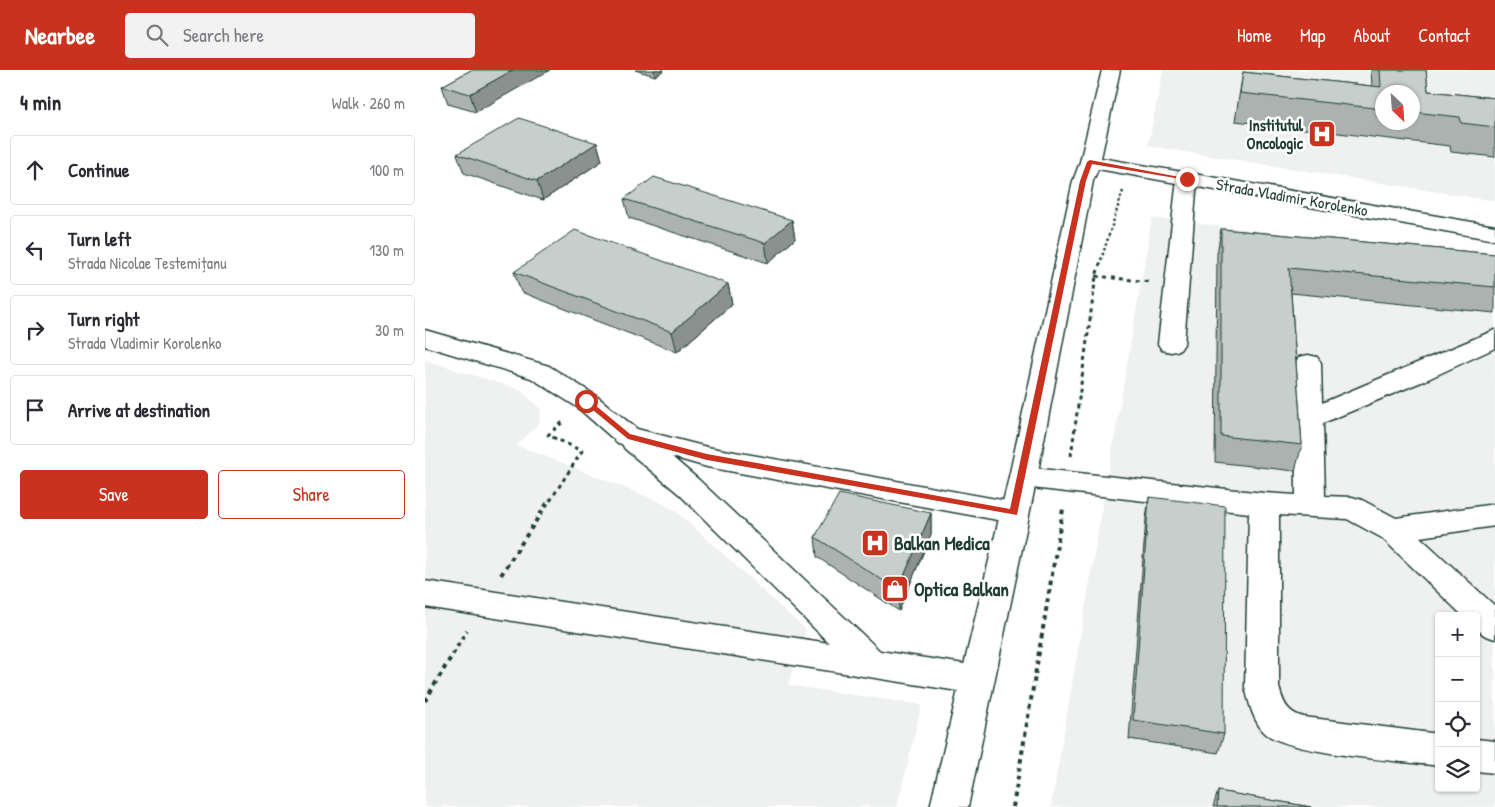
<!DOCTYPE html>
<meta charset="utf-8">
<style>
body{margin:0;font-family:"Patrick Hand",sans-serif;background:#f2f2f3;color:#2b2b33}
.controls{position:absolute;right:15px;bottom:15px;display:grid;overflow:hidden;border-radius:5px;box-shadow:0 1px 4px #0004}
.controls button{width:45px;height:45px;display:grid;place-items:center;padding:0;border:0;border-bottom:1px solid #e1e1e2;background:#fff;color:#2b2b33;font:25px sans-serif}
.compass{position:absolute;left:950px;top:15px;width:45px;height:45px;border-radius:50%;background:#fff;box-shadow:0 1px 4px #0004;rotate:155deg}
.stop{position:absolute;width:15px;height:15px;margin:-11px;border:4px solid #c8321e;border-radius:50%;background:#fff}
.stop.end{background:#c8321e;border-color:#fff;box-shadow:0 1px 5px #0008}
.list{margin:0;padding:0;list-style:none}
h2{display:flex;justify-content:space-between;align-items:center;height:65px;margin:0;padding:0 20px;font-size:21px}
h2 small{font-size:16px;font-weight:400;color:#7c7c81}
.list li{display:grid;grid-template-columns:32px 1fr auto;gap:15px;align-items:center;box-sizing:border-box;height:70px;margin:0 10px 10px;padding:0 10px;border:1px solid #e1e1e2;border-radius:5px}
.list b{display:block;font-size:19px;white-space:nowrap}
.list p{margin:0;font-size:16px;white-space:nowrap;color:#7c7c81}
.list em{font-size:16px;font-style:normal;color:#7c7c81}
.actions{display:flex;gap:10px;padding:15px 20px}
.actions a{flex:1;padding:11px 0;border:1px solid #c8321e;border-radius:5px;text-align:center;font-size:18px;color:#c8321e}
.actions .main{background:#c8321e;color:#fff}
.icon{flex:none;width:28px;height:28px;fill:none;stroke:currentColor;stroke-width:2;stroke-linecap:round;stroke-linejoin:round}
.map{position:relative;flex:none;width:1070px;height:737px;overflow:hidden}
header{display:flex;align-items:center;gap:30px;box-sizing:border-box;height:70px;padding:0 25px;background:#c8321e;color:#fff}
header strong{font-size:24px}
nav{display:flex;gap:28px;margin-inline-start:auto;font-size:18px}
.search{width:350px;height:45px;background:#f2f2f3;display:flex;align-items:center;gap:12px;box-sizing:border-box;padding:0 18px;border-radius:5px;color:#7c7c81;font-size:19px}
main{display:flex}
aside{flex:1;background:#fff}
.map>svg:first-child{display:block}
.built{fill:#eef1f0;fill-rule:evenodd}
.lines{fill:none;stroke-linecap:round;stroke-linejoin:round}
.minor-casing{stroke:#1f3d34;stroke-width:3}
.major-casing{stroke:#1f3d34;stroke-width:3}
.path-far2{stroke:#1f3d34;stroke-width:2.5;stroke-dasharray:2.5 2.5;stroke-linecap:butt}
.path-far1{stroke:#1f3d34;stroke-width:3;stroke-dasharray:4 4;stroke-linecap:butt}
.path{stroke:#1f3d34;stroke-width:4;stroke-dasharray:4.5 4.5;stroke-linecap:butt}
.minor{fill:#fff;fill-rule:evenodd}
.major{fill:#fff;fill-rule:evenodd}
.wall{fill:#abb2af;stroke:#1f3d34;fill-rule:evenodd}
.shaded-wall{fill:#8b918f;stroke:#1f3d34}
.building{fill:#c7cfcc;stroke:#1f3d34}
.route{fill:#c8321e}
.labels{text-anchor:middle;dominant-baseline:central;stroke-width:5;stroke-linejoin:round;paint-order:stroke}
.far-poi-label{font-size:16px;font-weight:bold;fill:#1f3d34;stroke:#fff;text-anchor:end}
.far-street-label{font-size:16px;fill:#1f3d34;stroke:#fff}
.poi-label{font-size:19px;font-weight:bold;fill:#1f3d34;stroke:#fff;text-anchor:start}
</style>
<header>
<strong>Nearbee</strong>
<div class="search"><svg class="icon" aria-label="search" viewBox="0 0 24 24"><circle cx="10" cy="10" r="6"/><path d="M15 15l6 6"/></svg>Search here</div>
<nav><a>Home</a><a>Map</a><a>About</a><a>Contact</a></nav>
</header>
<main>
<aside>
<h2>4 min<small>Walk · 260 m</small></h2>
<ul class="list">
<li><svg class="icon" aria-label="ahead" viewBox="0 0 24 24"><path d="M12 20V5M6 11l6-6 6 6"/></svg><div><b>Continue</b></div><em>100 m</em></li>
<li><svg class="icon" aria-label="left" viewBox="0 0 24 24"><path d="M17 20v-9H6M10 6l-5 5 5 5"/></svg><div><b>Turn left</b><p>Strada Nicolae Testemițanu</p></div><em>130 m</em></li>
<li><svg class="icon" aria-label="right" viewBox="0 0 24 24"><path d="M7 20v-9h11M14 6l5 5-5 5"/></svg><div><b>Turn right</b><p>Strada Vladimir Korolenko</p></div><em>30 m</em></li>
<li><svg class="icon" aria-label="arrive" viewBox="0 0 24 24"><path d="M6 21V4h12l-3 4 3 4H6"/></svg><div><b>Arrive at destination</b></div></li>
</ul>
<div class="actions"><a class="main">Save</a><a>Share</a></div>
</aside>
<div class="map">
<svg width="1070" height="737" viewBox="0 0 1070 737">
<rect width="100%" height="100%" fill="#fff"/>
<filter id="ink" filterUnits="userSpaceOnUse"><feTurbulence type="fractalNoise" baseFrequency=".02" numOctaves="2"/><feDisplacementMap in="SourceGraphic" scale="10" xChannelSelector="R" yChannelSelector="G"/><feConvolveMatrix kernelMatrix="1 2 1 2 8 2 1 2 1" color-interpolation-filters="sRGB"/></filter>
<g filter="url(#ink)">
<!-- built -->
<g class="built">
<path d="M 738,0 L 1070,0 L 1070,131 L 723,76 ZM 958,22 L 988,22 L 988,52 L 958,52 Z"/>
<path d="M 727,148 L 860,164 L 860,178 L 1070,192 L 1070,737 L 626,737 ZM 1014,546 L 1051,546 L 1051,718 L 1014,718 Z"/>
<path d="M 0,290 L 96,320 L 116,340 L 114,353 L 92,375 L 233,431 L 251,441 L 381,560 L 363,615 L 497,635 L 472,737 L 0,737 Z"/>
</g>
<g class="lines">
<!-- minor casing -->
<g class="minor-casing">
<g id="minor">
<path d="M 762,103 L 769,105 L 772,109 L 759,274 L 755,280 L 746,282 L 737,280 L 733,274 L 752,109 L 755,105 Z"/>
<path d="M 0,260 L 124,296 L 170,325 L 212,359 L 282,377 L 599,434 L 604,442 L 599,450 L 589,453 L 282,397 L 247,387 L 274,410 L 455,581 L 552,596 L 564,600 L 569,610 L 564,620 L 552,624 L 0,537 L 0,511 L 404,573 L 254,424 L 200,379 L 197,374 L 193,373 L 152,337 L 106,308 L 0,276 Z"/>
<path d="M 1070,260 L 1070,278 L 1001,310 L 898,353 L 900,426 L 927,427 L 937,430 L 971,448 L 1070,434 L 1070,456 L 995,467 L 1070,536 L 1070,569 L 1059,565 L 1051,558 L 1051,546 L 1038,546 L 957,468 L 922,449 L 854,445 L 854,617 C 858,632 862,643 879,647 L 1014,664 L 1014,696 C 978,691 863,684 840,663 C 828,652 824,632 820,617 L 824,443 L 598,417 L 588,414 L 584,407 L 588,400 L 598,397 L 839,423 L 871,425 L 870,293 L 874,287 L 883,285 L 892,287 L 896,293 L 897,333 Z"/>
<path d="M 1051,669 L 1070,671 L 1070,703 L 1051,701 Z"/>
</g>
</g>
<!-- major casing -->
<g class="major-casing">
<path id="major" d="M 677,0 L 695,0 L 676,88 L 1070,156 L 1070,170 L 673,99 L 668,111 L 612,407 L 543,737 L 505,737 L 584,407 L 648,111 L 655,92 Z"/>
</g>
<!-- path-far2 -->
<path class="path-far2" d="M 676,190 L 698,121"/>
<!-- path-far1 -->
<g class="path-far1">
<path d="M 671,206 L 725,212"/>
<path d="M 646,386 L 671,206 L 677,188"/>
<path d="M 125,431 L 157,381 L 123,365 L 140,350"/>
</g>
<!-- path -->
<g class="path">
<path d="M 76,505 L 125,429"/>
<path d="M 0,631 L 42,560"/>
<path d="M 588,737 L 638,439"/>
</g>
<!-- minor -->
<use href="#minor" class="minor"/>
<!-- major -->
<use href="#major" class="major"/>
</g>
<!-- wall -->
<g class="wall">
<path d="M 46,0 L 51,42 L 23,34 L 17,16 Z"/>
<path d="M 210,0 L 239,0 L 230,6 Z"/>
<path d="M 946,0 L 1001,0 L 1003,21 L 1070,28 L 1070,87 L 1026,82 L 1025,76 L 810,51 L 818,2 L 947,16 ZM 958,22 L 988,22 L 988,52 L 958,52 Z"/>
<path d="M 172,73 L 177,91 L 118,130 L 39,103 L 32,84 Z"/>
<path d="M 199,129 L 367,150 L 370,169 L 343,193 L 204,148 Z"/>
<path d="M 796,159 L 1070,184 L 1070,243 L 866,223 L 877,375 L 870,401 L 790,392 L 792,184 Z"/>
<path d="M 89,202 L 303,214 L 307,234 L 252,282 L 96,222 Z"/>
<path d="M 724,427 L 799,664 L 793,683 L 704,669 L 721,448 Z"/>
<path d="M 506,443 L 506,464 L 474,541 L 392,487 L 390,467 Z"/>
<path d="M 793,721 L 886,737 L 788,737 Z"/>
</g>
<!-- shaded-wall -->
<g class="shaded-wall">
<path d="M 88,0 L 125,0 L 51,42 L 45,24 Z"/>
<path d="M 229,0 L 239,0 L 230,6 Z"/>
<path d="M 172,73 L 177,91 L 118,130 L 112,111 Z"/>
<path d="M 367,150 L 370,169 L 343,193 L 340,173 Z"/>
<path d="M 303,214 L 307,234 L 252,282 L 247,262 Z"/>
<path d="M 506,443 L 506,464 L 474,541 L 473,520 Z"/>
</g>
<!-- building -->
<g class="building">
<path d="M 46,0 L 88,0 L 45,24 L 17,16 Z"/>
<path d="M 955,0 L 1001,0 L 1003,21 L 1070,28 L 1070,57 L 1036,53 L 1035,47 L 988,42 L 988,22 L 958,22 L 958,39 L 815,23 L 818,2 L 956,17 Z"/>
<path d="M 94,48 L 172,73 L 112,111 L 32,84 Z"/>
<path d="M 229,107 L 367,150 L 340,173 L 199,129 Z"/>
<path d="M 796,159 L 1070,184 L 1070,217 L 864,198 L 877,375 L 796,366 Z"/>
<path d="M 150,160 L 303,214 L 247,262 L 89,202 Z"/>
<path d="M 414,424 L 506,443 L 473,520 L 390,467 Z"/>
<path d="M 724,427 L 800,436 L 799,664 L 708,650 Z"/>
<path d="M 793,721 L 886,737 L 792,737 Z"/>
</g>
</g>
<!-- route -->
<path class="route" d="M 665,90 L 765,109 L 762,110 L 667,94 L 661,111 L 592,445 L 282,390 L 203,369 L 157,331 L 164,330 L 205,364 L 282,384 L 585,439 L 655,111 L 662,92 Z"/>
<!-- icons -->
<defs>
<g id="hospital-square" transform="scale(1.4375)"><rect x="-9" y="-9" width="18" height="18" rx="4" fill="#c8321e" stroke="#fff"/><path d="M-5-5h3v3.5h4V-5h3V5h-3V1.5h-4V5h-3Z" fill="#fff"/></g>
<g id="shop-square" transform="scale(1.4375)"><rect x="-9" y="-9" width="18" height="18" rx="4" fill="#c8321e" stroke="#fff"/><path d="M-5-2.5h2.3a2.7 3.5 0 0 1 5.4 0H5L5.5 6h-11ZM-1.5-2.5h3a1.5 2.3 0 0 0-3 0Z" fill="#fff"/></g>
</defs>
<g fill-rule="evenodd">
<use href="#hospital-square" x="897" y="64"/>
<use href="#hospital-square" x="450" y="473"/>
<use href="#shop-square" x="470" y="519"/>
</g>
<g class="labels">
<!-- far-poi labels -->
<g class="far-poi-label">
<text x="878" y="55">Institutul<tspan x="878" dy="18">Oncologic</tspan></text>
</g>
<!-- far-street labels -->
<g class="far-street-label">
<text transform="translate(867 127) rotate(10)">Strada Vladimir Korolenko</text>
</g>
<!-- poi labels -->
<g class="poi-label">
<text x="469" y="473">Balkan Medica</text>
<text x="489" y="519">Optica Balkan</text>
</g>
</g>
</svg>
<div class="controls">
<button>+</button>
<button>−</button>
<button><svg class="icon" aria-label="locate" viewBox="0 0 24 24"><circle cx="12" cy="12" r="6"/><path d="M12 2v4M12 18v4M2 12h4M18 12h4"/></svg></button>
<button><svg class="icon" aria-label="layers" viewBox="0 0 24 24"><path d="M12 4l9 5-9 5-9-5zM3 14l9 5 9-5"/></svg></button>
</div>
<svg class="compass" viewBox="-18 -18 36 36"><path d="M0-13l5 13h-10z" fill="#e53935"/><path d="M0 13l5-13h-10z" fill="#7c7c81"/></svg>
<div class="stop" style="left:161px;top:331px"></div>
<div class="stop end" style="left:762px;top:109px"></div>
</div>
</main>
